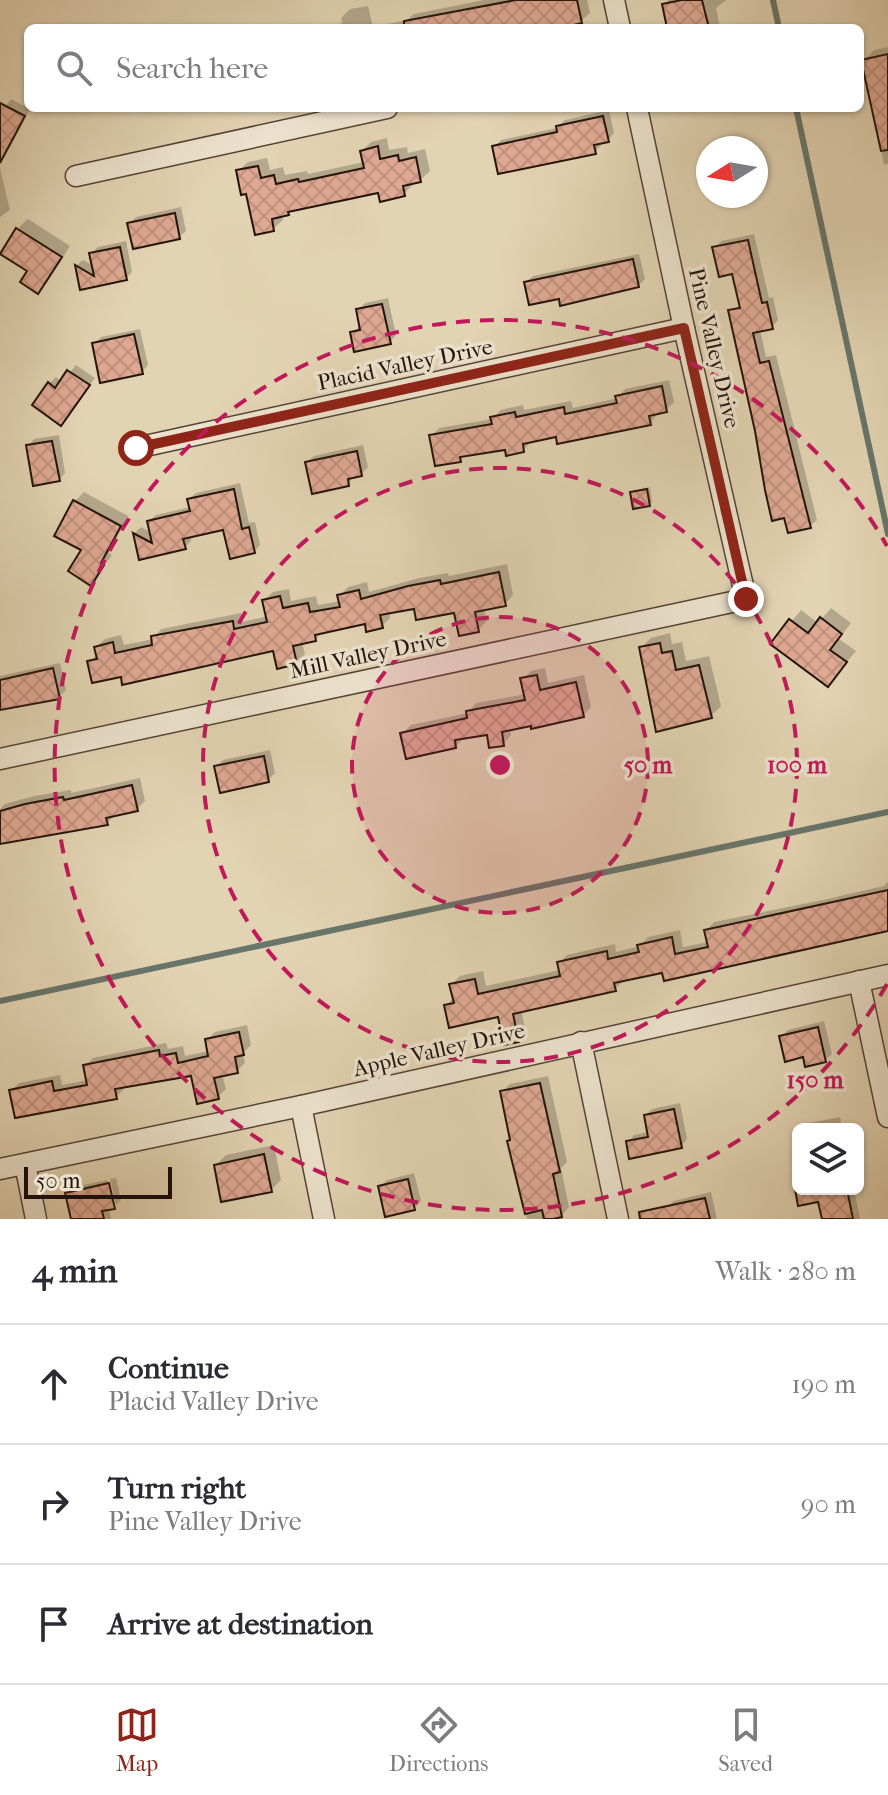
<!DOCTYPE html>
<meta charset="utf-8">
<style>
body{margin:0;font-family:"IM FELL French Canon",serif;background:#f2f2f3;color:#2b2b33}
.controls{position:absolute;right:24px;bottom:24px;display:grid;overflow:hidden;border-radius:12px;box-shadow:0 2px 6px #0004}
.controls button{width:72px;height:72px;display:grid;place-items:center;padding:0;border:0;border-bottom:2px solid #e1e1e2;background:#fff;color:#2b2b33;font:40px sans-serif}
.compass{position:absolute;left:696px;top:136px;width:72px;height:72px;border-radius:50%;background:#fff;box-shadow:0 2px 6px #0004;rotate:259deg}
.scale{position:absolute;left:24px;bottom:20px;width:148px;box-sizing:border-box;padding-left:8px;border:4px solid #24140c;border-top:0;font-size:22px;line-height:28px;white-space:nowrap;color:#24140c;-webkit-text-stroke:6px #ece2cd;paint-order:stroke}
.stop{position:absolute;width:24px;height:24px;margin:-18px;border:6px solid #8f2418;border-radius:50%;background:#fff}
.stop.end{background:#8f2418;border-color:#fff;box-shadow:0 2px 8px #0008}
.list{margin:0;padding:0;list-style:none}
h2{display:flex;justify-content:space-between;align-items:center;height:104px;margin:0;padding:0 32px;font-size:34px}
h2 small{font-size:26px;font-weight:400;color:#7c7c81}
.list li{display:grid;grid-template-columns:52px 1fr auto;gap:24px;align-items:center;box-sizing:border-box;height:120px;padding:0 32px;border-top:2px solid #e1e1e2}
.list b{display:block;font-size:30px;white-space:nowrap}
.list p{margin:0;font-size:26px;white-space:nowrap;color:#7c7c81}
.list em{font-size:26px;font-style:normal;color:#7c7c81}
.icon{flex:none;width:44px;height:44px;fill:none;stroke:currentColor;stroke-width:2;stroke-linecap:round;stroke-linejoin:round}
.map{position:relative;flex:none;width:888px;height:1219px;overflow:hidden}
.search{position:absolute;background:#fff;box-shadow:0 2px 6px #0004;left:24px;right:24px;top:24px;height:88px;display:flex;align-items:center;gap:20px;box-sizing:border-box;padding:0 28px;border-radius:12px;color:#7c7c81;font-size:30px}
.sheet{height:464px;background:#fff}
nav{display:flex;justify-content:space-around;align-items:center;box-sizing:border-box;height:112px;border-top:2px solid #e1e1e2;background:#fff;font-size:22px;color:#7c7c81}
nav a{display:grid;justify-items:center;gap:4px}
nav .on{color:#8f2418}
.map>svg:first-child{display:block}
.shadow{fill:#0003}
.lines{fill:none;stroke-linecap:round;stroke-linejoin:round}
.stream{stroke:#68766b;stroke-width:6}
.building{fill:url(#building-cross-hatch);stroke:#24140c;stroke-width:2}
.minor-casing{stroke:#544436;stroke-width:23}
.minor{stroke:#ece2cd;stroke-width:20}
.route{stroke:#8f2418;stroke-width:10}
.ring{fill:none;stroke:#c2185b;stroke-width:4;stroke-dasharray:14 10}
.labels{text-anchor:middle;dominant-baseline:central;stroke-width:7;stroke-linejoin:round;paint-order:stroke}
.street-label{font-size:22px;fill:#24140c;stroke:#ece2cd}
.centre{fill:#c2185b;stroke:#ece2cd;stroke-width:4}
.ring-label{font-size:24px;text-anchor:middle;font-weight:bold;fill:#c2185b;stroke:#ece2cd;stroke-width:7;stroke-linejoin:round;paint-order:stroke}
</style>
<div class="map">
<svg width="888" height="1219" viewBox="0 0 888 1219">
<defs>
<pattern id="building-cross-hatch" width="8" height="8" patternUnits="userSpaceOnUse" patternTransform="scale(2)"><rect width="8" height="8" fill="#dfa892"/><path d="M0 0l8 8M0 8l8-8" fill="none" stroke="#bf907d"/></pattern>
</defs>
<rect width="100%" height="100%" fill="#e2d3b2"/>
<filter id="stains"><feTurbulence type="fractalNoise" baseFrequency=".0025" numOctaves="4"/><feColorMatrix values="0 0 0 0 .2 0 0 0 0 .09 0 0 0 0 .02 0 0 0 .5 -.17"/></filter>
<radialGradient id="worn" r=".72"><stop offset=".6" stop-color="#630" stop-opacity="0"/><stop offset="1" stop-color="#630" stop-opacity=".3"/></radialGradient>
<!-- shadow -->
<g class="shadow">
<path d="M 484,0 L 587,0 L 590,13 L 581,21 L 561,26 L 562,28 L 322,28 L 342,23 L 341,18 L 350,9 L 368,6 L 373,27 L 407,20 L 414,14 Z"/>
<path d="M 669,0 L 726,0 L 716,8 L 720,27 L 669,28 L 664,5 Z"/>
<path d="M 888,47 L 888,164 L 884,165 L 864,60 L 874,50 Z"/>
<path d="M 11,99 L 30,109 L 9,149 L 2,156 L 0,155 L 0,113 Z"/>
<path d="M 609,110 L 614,133 L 608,140 L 601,141 L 601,145 L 595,152 L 494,147 L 501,140 L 557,128 L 565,120 Z"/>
<path d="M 387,138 L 389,150 L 407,147 L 408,153 L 425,149 L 430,171 L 420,180 L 413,182 L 413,184 L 404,194 L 379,191 L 292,209 L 282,215 L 283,220 L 273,229 L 247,191 L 238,171 L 248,162 L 267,158 L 270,170 L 283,167 L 285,175 L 307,171 L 308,174 L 364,162 L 362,151 L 371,142 Z"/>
<path d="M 0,168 L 10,210 L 0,217 Z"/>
<path d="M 181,207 L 186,231 L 179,237 L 129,224 L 136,217 Z"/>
<path d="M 28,219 L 70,246 L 48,281 L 38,291 L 17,229 Z"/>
<path d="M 754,234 L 769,298 L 773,297 L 778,320 L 772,327 L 760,330 L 766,357 L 776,355 L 817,520 L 810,526 L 730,311 L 741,304 L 733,272 L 715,248 L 721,241 Z"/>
<path d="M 126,241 L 132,272 L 126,278 L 82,287 L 77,265 L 83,260 L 94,266 L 91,254 L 98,247 Z"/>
<path d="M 639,254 L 645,279 L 638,286 L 526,282 L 533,276 Z"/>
<path d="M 388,298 L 396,335 L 390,342 L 352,333 L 361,325 L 358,310 L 365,303 Z"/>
<path d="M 140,329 L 148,365 L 142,372 L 94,344 L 101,337 Z"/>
<path d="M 76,365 L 95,378 L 61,424 L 49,384 L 56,377 L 62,382 Z"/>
<path d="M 669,380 L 674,402 L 666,410 L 657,412 L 657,415 L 650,423 L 557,434 L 531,442 L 523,450 L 507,447 L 466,454 L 460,460 L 432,436 L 439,428 L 493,419 L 500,410 L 523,405 L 524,410 L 571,401 L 573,408 L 618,398 L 625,389 Z"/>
<path d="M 59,435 L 65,473 L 59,480 L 28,446 L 34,439 Z"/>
<path d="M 363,445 L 368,467 L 361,474 L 354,475 L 348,485 L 307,462 L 314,456 Z"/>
<path d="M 240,483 L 249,523 L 255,522 L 260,545 L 254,551 L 225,528 L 190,535 L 191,541 L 185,547 L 140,557 L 135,533 L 141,527 L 152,533 L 149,521 L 156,515 L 191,507 L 189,499 L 196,493 Z"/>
<path d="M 650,487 L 652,502 L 650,504 L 632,493 Z"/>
<path d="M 84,492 L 128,516 L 109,553 L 112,555 L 91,583 L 75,501 Z"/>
<path d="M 507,564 L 513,595 L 505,604 L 484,608 L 487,621 L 478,630 L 456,611 L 416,607 L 389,611 L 390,618 L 382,626 L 367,621 L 324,630 L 315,639 L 302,642 L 305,654 L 296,662 L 275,648 L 122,674 L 89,662 L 98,654 L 96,647 L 105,639 L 121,635 L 124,645 L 153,639 L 161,629 L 241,613 L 242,622 L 268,616 L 264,600 L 273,592 L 289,589 L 291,601 L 316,596 L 318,605 L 341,601 L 340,595 L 348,587 L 367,582 L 369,592 L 419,578 L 448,573 L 449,576 Z"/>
<path d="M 831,608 L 851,623 L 839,639 L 856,651 L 828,685 L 773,644 L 801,610 L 818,623 Z"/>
<path d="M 670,633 L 672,644 L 682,642 L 686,661 L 709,656 L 721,706 L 711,716 L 641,648 L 651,638 Z"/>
<path d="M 60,663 L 66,690 L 59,697 L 0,708 L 0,676 Z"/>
<path d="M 545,668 L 548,683 L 584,675 L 591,707 L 583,716 L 510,728 L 511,735 L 503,744 L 488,732 L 464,738 L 455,747 L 403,733 L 411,725 L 468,713 L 476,703 L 526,694 L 523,679 L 531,671 Z"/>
<path d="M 270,750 L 275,773 L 268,780 L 216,767 L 223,760 Z"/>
<path d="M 140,778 L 145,801 L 137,809 L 115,815 L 107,823 L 0,843 L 0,809 L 5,804 L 34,796 L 71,790 L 71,793 Z"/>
<path d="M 888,882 L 888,931 L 664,971 L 623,981 L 615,989 L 521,1010 L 526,1032 L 518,1040 L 499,1014 L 446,1006 L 454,997 L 452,984 L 460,976 L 483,971 L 486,986 L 560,970 L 559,963 L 567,955 L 615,944 L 616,952 L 640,946 L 648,937 L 680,930 L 683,947 L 708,942 L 706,931 L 714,922 L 823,900 L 884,886 Z"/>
<path d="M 824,1021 L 832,1054 L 825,1060 L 781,1037 L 788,1030 Z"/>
<path d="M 247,1025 L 251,1045 L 243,1053 L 245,1063 L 237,1071 L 222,1074 L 226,1089 L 218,1097 L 192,1073 L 123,1086 L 124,1089 L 116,1097 L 11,1091 L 19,1083 L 60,1075 L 62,1085 L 88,1080 L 85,1066 L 93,1058 L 166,1043 L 168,1049 L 183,1046 L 185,1056 L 209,1051 L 207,1040 L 215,1032 Z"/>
<path d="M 548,1076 L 567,1162 L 561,1168 L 569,1207 L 562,1215 L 563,1219 L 527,1219 L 502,1092 L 510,1084 Z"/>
<path d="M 680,1103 L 687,1139 L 681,1146 L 628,1142 L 634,1135 L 649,1132 L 646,1115 L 652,1109 Z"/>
<path d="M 840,1117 L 842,1129 L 799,1129 L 804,1124 Z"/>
<path d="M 274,1145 L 281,1180 L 271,1190 L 216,1165 L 226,1155 Z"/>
<path d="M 798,1170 L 798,1189 L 854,1189 L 860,1219 L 824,1219 L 820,1199 L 800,1204 L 794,1174 Z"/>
<path d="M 414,1173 L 421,1201 L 414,1208 L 381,1186 L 387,1180 Z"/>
<path d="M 116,1178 L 121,1200 L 116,1205 L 110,1179 Z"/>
<path d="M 107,1180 L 112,1205 L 116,1205 L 109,1208 L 111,1219 L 76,1219 L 67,1193 L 74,1187 Z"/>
<path d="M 711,1192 L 717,1219 L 669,1219 L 667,1207 L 674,1201 Z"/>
</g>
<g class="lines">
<!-- stream -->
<g class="stream">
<path d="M 773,0 L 779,28"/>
<path d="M 796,108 L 888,534"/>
<path d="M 0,1001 L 888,812"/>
</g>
</g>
<!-- building -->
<g class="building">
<path d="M 516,0 L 577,0 L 582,23 L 561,28 L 404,28 L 404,21 Z"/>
<path d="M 682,0 L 702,0 L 709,28 L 667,28 L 662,4 Z"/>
<path d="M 888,54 L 888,150 L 881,151 L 861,60 Z"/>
<path d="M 0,103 L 25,116 L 0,163 Z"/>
<path d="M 603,116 L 609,142 L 594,145 L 596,154 L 498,174 L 492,146 L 557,132 L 556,126 Z"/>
<path d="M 378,146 L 380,159 L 398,155 L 399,161 L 416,157 L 421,182 L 403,186 L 405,196 L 380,202 L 378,193 L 288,212 L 289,215 L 272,219 L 274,231 L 255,235 L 246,194 L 241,195 L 236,170 L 258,166 L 261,178 L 274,175 L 276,184 L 298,179 L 299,182 L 364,168 L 360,151 Z"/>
<path d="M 175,213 L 180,239 L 133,249 L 127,223 Z"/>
<path d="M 16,228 L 62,257 L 38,294 L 20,282 L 27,271 L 0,254 Z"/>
<path d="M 748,240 L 762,303 L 767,302 L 773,329 L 753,333 L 760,363 L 769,361 L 811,528 L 788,533 L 784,518 L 772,521 L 765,490 L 755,431 L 728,310 L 740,308 L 732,274 L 719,277 L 712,247 Z"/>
<path d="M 120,247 L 127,280 L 80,290 L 75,265 L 94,276 L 89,253 Z"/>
<path d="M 633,259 L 639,287 L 560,306 L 559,299 L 529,305 L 524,282 Z"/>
<path d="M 382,304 L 391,344 L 354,352 L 350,332 L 360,330 L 356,309 Z"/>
<path d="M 134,334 L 143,374 L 100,383 L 92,343 Z"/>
<path d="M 67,370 L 90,385 L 61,426 L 32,405 L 48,382 L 55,388 Z"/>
<path d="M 662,386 L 667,412 L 649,416 L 651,425 L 557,444 L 556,437 L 523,444 L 524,452 L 506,456 L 505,450 L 460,457 L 461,462 L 435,466 L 429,435 L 492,424 L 490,417 L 515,412 L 516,417 L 564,407 L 565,414 L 617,403 L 615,396 Z"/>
<path d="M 52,441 L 60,481 L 33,486 L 26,445 Z"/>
<path d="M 357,451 L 362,476 L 348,479 L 349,486 L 312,494 L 305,462 Z"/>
<path d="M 234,489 L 242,529 L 249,527 L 255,553 L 230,559 L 223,530 L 183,539 L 186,549 L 139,560 L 133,533 L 152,543 L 147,521 L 190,511 L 187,499 Z"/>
<path d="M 647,489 L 650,506 L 633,509 L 630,492 Z"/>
<path d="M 73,500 L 121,526 L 101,563 L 104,565 L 91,586 L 68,571 L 81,550 L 54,536 Z"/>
<path d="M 499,572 L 506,606 L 475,612 L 479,632 L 459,636 L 454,613 L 416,620 L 414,609 L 380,615 L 383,628 L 366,632 L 365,624 L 315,635 L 316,641 L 293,646 L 297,664 L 277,669 L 273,651 L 122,685 L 121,677 L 92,683 L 87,661 L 97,659 L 94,647 L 113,642 L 115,653 L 152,645 L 151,636 L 233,621 L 234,629 L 267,622 L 262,600 L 280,596 L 283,608 L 308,603 L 310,612 L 340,607 L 337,595 L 359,590 L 361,599 L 408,586 L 440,580 L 441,584 Z"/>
<path d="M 820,617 L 842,634 L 830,650 L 847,662 L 828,687 L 770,644 L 789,619 L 808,633 Z"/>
<path d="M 660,643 L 662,653 L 672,651 L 676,670 L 699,665 L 712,718 L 656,732 L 639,647 Z"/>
<path d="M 53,668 L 60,699 L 0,710 L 0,680 Z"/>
<path d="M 537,675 L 540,690 L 576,682 L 584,717 L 531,729 L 531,726 L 502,732 L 504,746 L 489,748 L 487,735 L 455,740 L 456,748 L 406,759 L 400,733 L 467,718 L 466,711 L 525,700 L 520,678 Z"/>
<path d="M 264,756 L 269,782 L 220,793 L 214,766 Z"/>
<path d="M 132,785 L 138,811 L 106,818 L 108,825 L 0,844 L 0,811 L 25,804 L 63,797 L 64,800 Z"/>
<path d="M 888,890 L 888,931 L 664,981 L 662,973 L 614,983 L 616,991 L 513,1014 L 519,1042 L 504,1045 L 498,1017 L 449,1028 L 444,1005 L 454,1003 L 449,984 L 475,979 L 478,994 L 560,976 L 557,962 L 607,951 L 608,959 L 639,952 L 637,945 L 672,937 L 675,954 L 708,947 L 704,930 Z"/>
<path d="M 818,1027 L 826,1062 L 805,1067 L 803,1057 L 785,1062 L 779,1036 Z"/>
<path d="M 239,1032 L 244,1055 L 235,1057 L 238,1073 L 214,1078 L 219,1099 L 197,1104 L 191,1076 L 115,1089 L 117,1099 L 15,1118 L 9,1090 L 52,1081 L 54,1091 L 87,1085 L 83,1065 L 159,1050 L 160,1056 L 176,1053 L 178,1063 L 208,1056 L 205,1039 Z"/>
<path d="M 540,1083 L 560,1172 L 553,1174 L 562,1217 L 553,1219 L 544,1219 L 542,1210 L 525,1214 L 507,1141 L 510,1140 L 500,1091 Z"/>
<path d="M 674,1109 L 682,1148 L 629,1159 L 626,1141 L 648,1137 L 644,1115 Z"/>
<path d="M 264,1154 L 272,1192 L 221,1202 L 214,1165 Z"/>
<path d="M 408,1179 L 415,1210 L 385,1217 L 378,1186 Z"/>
<path d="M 109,1183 L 115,1209 L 102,1211 L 104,1219 L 71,1219 L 65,1193 Z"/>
<path d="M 795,1189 L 847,1189 L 853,1219 L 822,1219 L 818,1202 L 798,1206 Z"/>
<path d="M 705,1198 L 710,1219 L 640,1219 L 639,1212 Z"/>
</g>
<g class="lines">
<!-- minor casing -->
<g class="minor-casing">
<g id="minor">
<path d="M 614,0 L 620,28"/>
<path d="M 76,176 L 387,108"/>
<path d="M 136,448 L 684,328"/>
<path d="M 0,759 L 746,599 L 684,328 L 637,108"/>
<path d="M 859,981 L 888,1117"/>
<path d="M 581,1042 L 618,1219"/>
<path d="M 301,1106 L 324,1219"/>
<path d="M 25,1164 L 36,1219"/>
<path d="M 0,1169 L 301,1106 L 888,975"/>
</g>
</g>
<!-- minor -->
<use href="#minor" class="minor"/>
</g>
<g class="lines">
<!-- route -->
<path class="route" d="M 136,448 L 684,328 L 746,599"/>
</g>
<!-- distance rings -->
<circle cx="500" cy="765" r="148" fill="#c2185b" fill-opacity=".12"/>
<g class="ring">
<circle cx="500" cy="765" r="148"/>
<circle cx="500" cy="765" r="297"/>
<path d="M887 984A445 445 0 1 1 887 546"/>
</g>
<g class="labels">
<!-- street labels -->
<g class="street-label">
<text transform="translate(714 348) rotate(77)">Pine Valley Drive</text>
<text transform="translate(405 365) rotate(-12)">Placid Valley Drive</text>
<text transform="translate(368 655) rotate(-12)">Mill Valley Drive</text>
<text transform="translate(439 1050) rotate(-13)">Apple Valley Drive</text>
</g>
</g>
<circle cx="500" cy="765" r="12" class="centre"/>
<g class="ring-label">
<text x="648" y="773">50 m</text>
<text x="797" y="773">100 m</text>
<text x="815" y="1088">150 m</text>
</g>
<rect width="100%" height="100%" filter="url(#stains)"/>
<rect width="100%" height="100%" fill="url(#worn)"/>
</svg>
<div class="controls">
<button><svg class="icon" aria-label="layers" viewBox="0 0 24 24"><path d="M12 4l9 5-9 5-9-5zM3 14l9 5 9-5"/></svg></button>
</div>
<svg class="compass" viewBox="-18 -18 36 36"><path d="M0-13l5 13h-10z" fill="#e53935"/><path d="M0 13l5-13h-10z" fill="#7c7c81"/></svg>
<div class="scale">50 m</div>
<div class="stop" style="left:136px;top:448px"></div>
<div class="stop end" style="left:746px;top:599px"></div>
<div class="search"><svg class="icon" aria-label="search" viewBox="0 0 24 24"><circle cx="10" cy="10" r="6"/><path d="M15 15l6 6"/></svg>Search here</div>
</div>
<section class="sheet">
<h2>4 min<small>Walk · 280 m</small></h2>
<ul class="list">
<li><svg class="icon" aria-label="ahead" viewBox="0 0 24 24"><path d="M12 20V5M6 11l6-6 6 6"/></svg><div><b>Continue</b><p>Placid Valley Drive</p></div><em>190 m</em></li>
<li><svg class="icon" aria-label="right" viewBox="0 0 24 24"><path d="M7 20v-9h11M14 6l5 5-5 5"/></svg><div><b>Turn right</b><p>Pine Valley Drive</p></div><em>90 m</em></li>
<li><svg class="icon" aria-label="arrive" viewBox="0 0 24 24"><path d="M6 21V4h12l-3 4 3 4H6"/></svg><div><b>Arrive at destination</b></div></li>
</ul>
</section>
<nav>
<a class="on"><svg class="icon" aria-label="map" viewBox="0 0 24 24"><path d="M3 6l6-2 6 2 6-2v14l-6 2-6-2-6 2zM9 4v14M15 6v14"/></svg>Map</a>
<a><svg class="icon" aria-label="directions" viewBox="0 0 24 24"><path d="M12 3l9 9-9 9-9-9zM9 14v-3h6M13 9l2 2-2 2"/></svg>Directions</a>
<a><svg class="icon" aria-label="saved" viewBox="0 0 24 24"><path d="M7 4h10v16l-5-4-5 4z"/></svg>Saved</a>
</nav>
